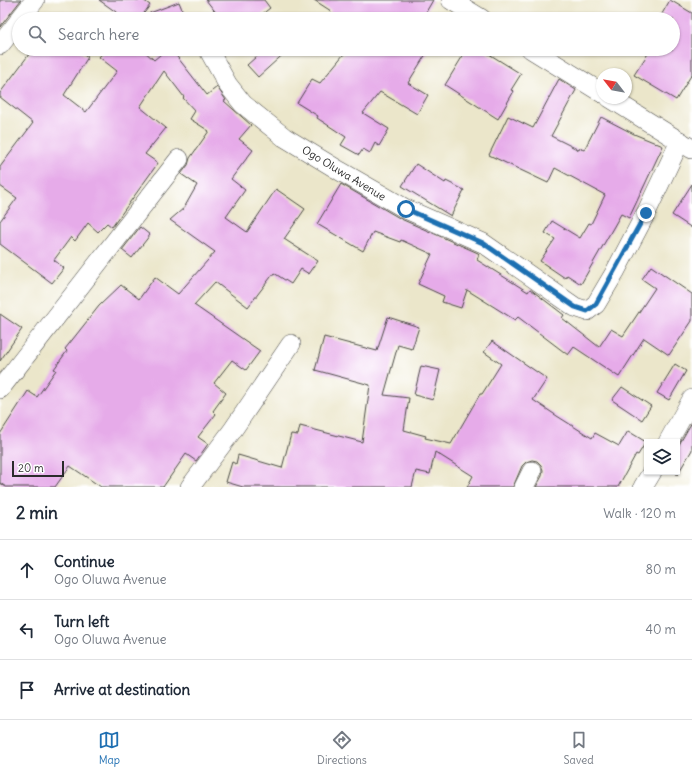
<!DOCTYPE html>
<meta charset="utf-8">
<style>
body{margin:0;font-family:Delius,sans-serif;background:#f6f6f7;color:#1f2937}
.controls{position:absolute;right:12px;bottom:12px;display:grid;overflow:hidden;border-radius:0px;box-shadow:0 1px 3px #0004}
.controls button{width:36px;height:36px;display:grid;place-items:center;padding:0;border:0;border-bottom:1px solid #e0e1e3;background:#fff;color:#1f2937;font:20px sans-serif}
.compass{position:absolute;left:596px;top:68px;width:36px;height:36px;border-radius:50%;background:#fff;box-shadow:0 1px 3px #0004;rotate:301deg}
.scale{position:absolute;left:12px;bottom:10px;width:52px;box-sizing:border-box;padding-left:4px;border:2px solid #2b2b2b;border-top:0;font-size:11px;line-height:14px;white-space:nowrap;color:#2b2b2b;-webkit-text-stroke:3px #fff;paint-order:stroke}
.stop{position:absolute;width:12px;height:12px;margin:-9px;border:3px solid #1f6fb2;border-radius:50%;background:#fff}
.stop.end{background:#1f6fb2;border-color:#fff;box-shadow:0 1px 4px #0008}
.list{margin:0;padding:0;list-style:none}
h2{display:flex;justify-content:space-between;align-items:center;height:52px;margin:0;padding:0 16px;font-size:17px}
h2 small{font-size:13px;font-weight:400;color:#747a83}
.list li{display:grid;grid-template-columns:26px 1fr auto;gap:12px;align-items:center;box-sizing:border-box;height:60px;padding:0 16px;border-top:1px solid #e0e1e3}
.list b{display:block;font-size:15px;white-space:nowrap}
.list p{margin:0;font-size:13px;white-space:nowrap;color:#747a83}
.list em{font-size:13px;font-style:normal;color:#747a83}
.icon{flex:none;width:22px;height:22px;fill:none;stroke:currentColor;stroke-width:2;stroke-linecap:round;stroke-linejoin:round}
.map{position:relative;flex:none;width:692px;height:487px;overflow:hidden}
.search{position:absolute;background:#fff;box-shadow:0 1px 3px #0004;left:12px;right:12px;top:12px;height:44px;display:flex;align-items:center;gap:10px;box-sizing:border-box;padding:0 14px;border-radius:22px;color:#747a83;font-size:15px}
.sheet{height:232px;background:#fff}
nav{display:flex;justify-content:space-around;align-items:center;box-sizing:border-box;height:56px;border-top:1px solid #e0e1e3;background:#fff;font-size:11px;color:#747a83}
nav a{display:grid;justify-items:center;gap:2px}
nav .on{color:#1f6fb2}
.map>svg:first-child{display:block}
.building{fill:#e6abe9}
.lines{fill:none;stroke-linecap:round;stroke-linejoin:round}
.street-casing{stroke:#484743;stroke-width:20}
.street{stroke:#fff;stroke-width:19}
.route{stroke:#1f6fb2;stroke-width:5}
.labels{text-anchor:middle;dominant-baseline:central;stroke-width:3;stroke-linejoin:round;paint-order:stroke}
.street-label{font-size:11px;fill:#2b2b2b;stroke:#fff}
</style>
<div class="map">
<svg width="692" height="487" viewBox="0 0 692 487">
<rect width="100%" height="100%" fill="#fff"/>
<filter id="ink" filterUnits="userSpaceOnUse"><feTurbulence type="fractalNoise" baseFrequency=".025" numOctaves="2"/><feDisplacementMap in="SourceGraphic" scale="8" xChannelSelector="R" yChannelSelector="G"/><feConvolveMatrix kernelMatrix="1 2 1 2 8 2 1 2 1" color-interpolation-filters="sRGB"/></filter>
<filter id="wash" filterUnits="userSpaceOnUse"><feTurbulence type="fractalNoise" baseFrequency=".012" numOctaves="4" result="noise"/><feDisplacementMap in="SourceGraphic" scale="16" xChannelSelector="R" yChannelSelector="G"/><feGaussianBlur stdDeviation="0.9" result="paint"/><feColorMatrix in="noise" values="0 0 0 0 0 0 0 0 0 0 0 0 0 0 0 0 0 1.4 0 .05"/><feComposite in="paint" operator="in"/></filter>
<g filter="url(#wash)">
<rect width="100%" height="100%" fill="#ebe6ca"/>
<g id="blocks">
<!-- building -->
<g class="building">
<path d="M 0,0 L 21,0 L 0,27 Z"/>
<path d="M 99,0 L 143,0 L 150,5 L 142,16 L 179,2 L 186,19 L 126,19 Z"/>
<path d="M 206,0 L 264,0 L 270,8 L 256,19 L 221,19 Z"/>
<path d="M 314,0 L 433,0 L 422,19 L 326,19 L 331,11 Z"/>
<path d="M 670,0 L 692,13 L 692,74 L 676,100 L 634,75 L 651,49 L 673,49 L 673,19 L 659,19 Z"/>
<path d="M 33,49 L 76,49 L 88,57 L 64,95 L 86,112 L 117,71 L 99,57 L 106,49 L 142,49 L 154,60 L 167,49 L 171,49 L 207,95 L 217,87 L 226,100 L 224,101 L 251,125 L 239,139 L 253,150 L 231,179 L 245,190 L 226,217 L 247,232 L 276,189 L 305,209 L 284,239 L 318,261 L 309,274 L 301,269 L 291,284 L 274,273 L 248,307 L 215,282 L 194,305 L 260,351 L 246,370 L 232,360 L 214,383 L 226,393 L 213,411 L 216,414 L 198,437 L 208,444 L 196,461 L 186,454 L 163,487 L 101,487 L 70,466 L 55,487 L 6,487 L 0,483 L 0,434 L 28,391 L 37,397 L 56,370 L 54,369 L 67,351 L 65,349 L 99,306 L 121,285 L 139,299 L 155,277 L 178,294 L 215,252 L 170,220 L 184,208 L 197,185 L 181,174 L 188,165 L 190,158 L 209,131 L 190,119 L 195,111 L 183,98 L 184,97 L 164,71 L 140,107 L 166,128 L 145,154 L 158,163 L 112,227 L 107,223 L 98,232 L 88,223 L 75,241 L 71,237 L 54,260 L 64,268 L 52,283 L 0,244 L 0,221 L 17,198 L 0,186 L 0,167 L 33,123 L 0,97 L 0,93 Z"/>
<path d="M 265,49 L 289,49 L 258,77 L 247,65 Z"/>
<path d="M 348,49 L 429,49 L 408,83 L 428,95 L 417,114 L 380,92 L 363,113 L 389,129 L 379,146 L 375,143 L 370,153 L 363,149 L 359,155 L 341,145 L 346,137 L 317,118 L 318,116 L 297,103 L 312,79 L 320,83 Z"/>
<path d="M 467,49 L 481,49 L 521,74 L 511,90 L 514,91 L 498,119 L 445,85 Z"/>
<path d="M 559,79 L 576,90 L 551,136 L 579,150 L 580,148 L 584,150 L 601,117 L 634,134 L 663,146 L 629,218 L 621,214 L 581,284 L 567,275 L 565,278 L 540,261 L 555,239 L 545,233 L 552,221 L 580,238 L 589,223 L 591,224 L 605,195 L 555,168 L 548,183 L 489,155 L 508,116 L 533,128 Z"/>
<path d="M 416,164 L 445,183 L 446,181 L 464,190 L 451,216 L 402,186 Z"/>
<path d="M 341,184 L 401,219 L 478,253 L 479,254 L 477,260 L 528,292 L 530,289 L 564,315 L 562,318 L 599,347 L 611,329 L 623,336 L 655,288 L 642,279 L 651,266 L 692,294 L 692,321 L 669,355 L 644,338 L 619,377 L 574,347 L 568,355 L 518,317 L 515,320 L 467,290 L 461,308 L 442,302 L 444,296 L 418,284 L 432,254 L 401,240 L 400,242 L 373,232 L 363,251 L 317,224 Z"/>
<path d="M 692,184 L 692,228 L 672,215 Z"/>
<path d="M 140,227 L 150,235 L 132,258 L 122,250 Z"/>
<path d="M 0,314 L 22,329 L 0,361 Z"/>
<path d="M 388,317 L 419,327 L 412,349 L 398,345 L 384,395 L 409,398 L 404,430 L 426,436 L 425,438 L 451,444 L 480,394 L 482,394 L 501,364 L 484,352 L 492,341 L 547,379 L 533,400 L 557,416 L 592,438 L 595,433 L 619,446 L 628,431 L 646,442 L 638,455 L 636,454 L 618,487 L 536,487 L 542,476 L 543,470 L 541,465 L 537,461 L 532,460 L 526,462 L 522,466 L 513,487 L 467,487 L 473,476 L 435,452 L 430,474 L 416,471 L 412,487 L 243,487 L 226,482 L 232,462 L 236,464 L 238,455 L 282,468 L 291,434 L 298,435 L 300,426 L 362,442 L 370,385 L 315,370 L 324,337 L 377,351 Z"/>
<path d="M 675,364 L 686,371 L 669,400 L 657,393 Z"/>
<path d="M 421,366 L 440,370 L 433,400 L 414,395 Z"/>
<path d="M 622,387 L 651,406 L 642,420 L 612,400 Z"/>
<path d="M 692,422 L 692,450 L 677,475 L 677,448 Z"/>
</g>
</g>
</g>
<g filter="url(#ink)">
<use href="#blocks" fill-opacity="0" stroke="#484743" stroke-width="1"/>
<g class="lines">
<!-- street casing -->
<g class="street-casing">
<g id="street">
<path d="M 451,0 L 482,19"/>
<path d="M 20,19 L 35,0"/>
<path d="M 0,45 L 19,21"/>
<path d="M 208,49 L 228,85 L 243,104 L 284,137 L 340,171 L 406,209 L 483,243 L 575,307 L 587,311 L 596,304 L 615,272 L 646,213 L 680,141"/>
<path d="M 531,49 L 602,93"/>
<path d="M 610,98 L 692,149"/>
<path d="M 0,389 L 179,159"/>
<path d="M 668,442 L 692,399"/>
<path d="M 190,487 L 232,431 L 291,344"/>
<path d="M 524,487 L 532,471"/>
<path d="M 643,487 L 652,472"/>
</g>
</g>
<!-- street -->
<use href="#street" class="street"/>
</g>
</g>
<g class="lines" filter="url(#ink)">
<!-- route -->
<path class="route" d="M 406,209 L 483,243 L 575,307 L 587,311 L 596,304 L 646,213"/>
</g>
<g class="labels">
<!-- street labels -->
<g class="street-label">
<text transform="translate(344 173) rotate(31)">Ogo Oluwa Avenue</text>
</g>
</g>
</svg>
<div class="controls">
<button><svg class="icon" aria-label="layers" viewBox="0 0 24 24"><path d="M12 4l9 5-9 5-9-5zM3 14l9 5 9-5"/></svg></button>
</div>
<svg class="compass" viewBox="-18 -18 36 36"><path d="M0-13l5 13h-10z" fill="#e53935"/><path d="M0 13l5-13h-10z" fill="#747a83"/></svg>
<div class="scale">20 m</div>
<div class="stop" style="left:406px;top:209px"></div>
<div class="stop end" style="left:646px;top:213px"></div>
<div class="search"><svg class="icon" aria-label="search" viewBox="0 0 24 24"><circle cx="10" cy="10" r="6"/><path d="M15 15l6 6"/></svg>Search here</div>
</div>
<section class="sheet">
<h2>2 min<small>Walk · 120 m</small></h2>
<ul class="list">
<li><svg class="icon" aria-label="ahead" viewBox="0 0 24 24"><path d="M12 20V5M6 11l6-6 6 6"/></svg><div><b>Continue</b><p>Ogo Oluwa Avenue</p></div><em>80 m</em></li>
<li><svg class="icon" aria-label="left" viewBox="0 0 24 24"><path d="M17 20v-9H6M10 6l-5 5 5 5"/></svg><div><b>Turn left</b><p>Ogo Oluwa Avenue</p></div><em>40 m</em></li>
<li><svg class="icon" aria-label="arrive" viewBox="0 0 24 24"><path d="M6 21V4h12l-3 4 3 4H6"/></svg><div><b>Arrive at destination</b></div></li>
</ul>
</section>
<nav>
<a class="on"><svg class="icon" aria-label="map" viewBox="0 0 24 24"><path d="M3 6l6-2 6 2 6-2v14l-6 2-6-2-6 2zM9 4v14M15 6v14"/></svg>Map</a>
<a><svg class="icon" aria-label="directions" viewBox="0 0 24 24"><path d="M12 3l9 9-9 9-9-9zM9 14v-3h6M13 9l2 2-2 2"/></svg>Directions</a>
<a><svg class="icon" aria-label="saved" viewBox="0 0 24 24"><path d="M7 4h10v16l-5-4-5 4z"/></svg>Saved</a>
</nav>
